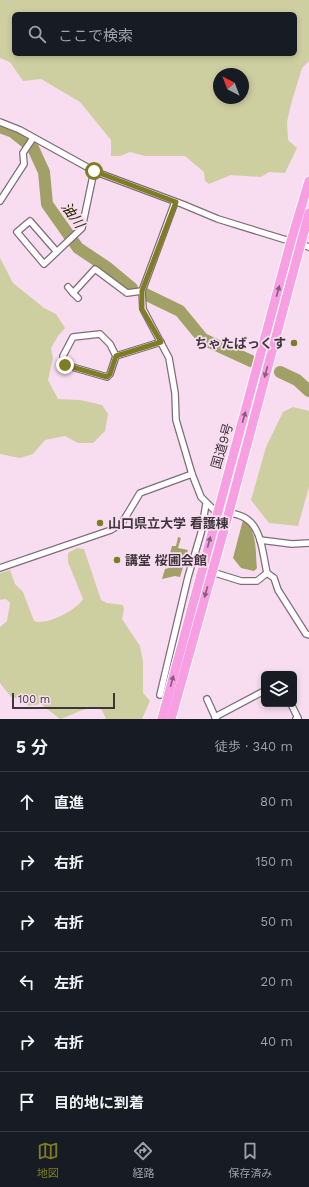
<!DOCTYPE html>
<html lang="ja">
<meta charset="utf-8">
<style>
body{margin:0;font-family:"Work Sans","Noto Sans JP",sans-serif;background:#20242c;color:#f1f3f6}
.controls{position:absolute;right:12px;bottom:12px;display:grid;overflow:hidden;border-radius:6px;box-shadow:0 2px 6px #0003}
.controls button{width:36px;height:36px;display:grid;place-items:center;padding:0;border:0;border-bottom:1px solid #363941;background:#171b24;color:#f1f3f6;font:20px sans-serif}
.compass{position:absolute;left:213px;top:68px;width:36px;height:36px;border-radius:50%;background:#171b24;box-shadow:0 2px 6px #0003;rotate:318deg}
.scale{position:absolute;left:12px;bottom:10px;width:103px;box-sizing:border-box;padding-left:4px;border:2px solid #3e343b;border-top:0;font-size:11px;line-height:14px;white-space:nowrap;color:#3e343b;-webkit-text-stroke:3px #f7ddef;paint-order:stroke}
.stop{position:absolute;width:12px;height:12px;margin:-9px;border:3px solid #7e7d25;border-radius:50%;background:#fff}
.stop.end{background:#7e7d25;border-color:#fff;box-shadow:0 1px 4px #0008}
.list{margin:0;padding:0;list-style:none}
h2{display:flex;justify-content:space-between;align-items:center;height:52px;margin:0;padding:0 16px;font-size:17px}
h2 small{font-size:13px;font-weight:400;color:#9ea1a6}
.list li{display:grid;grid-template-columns:26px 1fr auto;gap:12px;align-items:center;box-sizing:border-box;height:60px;padding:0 16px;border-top:1px solid #363941}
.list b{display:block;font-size:15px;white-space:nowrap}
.list em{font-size:13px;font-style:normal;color:#9ea1a6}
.icon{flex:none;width:22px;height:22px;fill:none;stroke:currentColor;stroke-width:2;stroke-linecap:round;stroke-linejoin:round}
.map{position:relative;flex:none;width:309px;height:719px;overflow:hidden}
.search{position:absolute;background:#171b24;box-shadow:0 2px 6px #0003;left:12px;right:12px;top:12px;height:44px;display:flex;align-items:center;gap:10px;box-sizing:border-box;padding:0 14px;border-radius:6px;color:#9ea1a6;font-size:15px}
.sheet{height:412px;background:#171b24}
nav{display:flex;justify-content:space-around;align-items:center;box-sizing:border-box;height:56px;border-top:1px solid #363941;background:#171b24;font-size:11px;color:#9ea1a6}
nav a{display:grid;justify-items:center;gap:2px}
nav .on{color:#7e7d25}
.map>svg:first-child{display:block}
.green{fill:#cecfa0;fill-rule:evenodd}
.water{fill:#a0a067}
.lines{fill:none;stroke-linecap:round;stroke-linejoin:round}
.river{stroke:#a0a067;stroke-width:12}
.minor-casing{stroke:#826c7b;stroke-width:8}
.trunk-casing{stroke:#fff;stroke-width:11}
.minor{stroke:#fff;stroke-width:5.5}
.trunk{stroke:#f89ee2;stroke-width:9}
.oneway{fill:#885e7e}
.route{stroke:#7e7d25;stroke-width:5}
.poi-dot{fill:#7e7d25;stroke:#f7ddef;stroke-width:1.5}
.labels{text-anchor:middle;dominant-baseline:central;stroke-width:3.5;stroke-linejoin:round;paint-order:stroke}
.poi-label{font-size:13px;font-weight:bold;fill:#3e343b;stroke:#f7ddef;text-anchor:start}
.street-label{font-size:13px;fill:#3e343b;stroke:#f7ddef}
.water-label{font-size:14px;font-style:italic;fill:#2e2d00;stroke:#f7ddef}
</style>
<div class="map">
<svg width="309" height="719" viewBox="0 0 309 719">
<rect width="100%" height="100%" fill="#f7ddef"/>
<!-- green -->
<g class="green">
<path d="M 0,0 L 309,0 L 309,61 L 302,68 L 291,104 L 287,122 L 288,140 L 297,148 L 285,173 L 269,172 L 261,177 L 231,175 L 209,184 L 205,181 L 204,172 L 185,156 L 145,156 L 130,152 L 120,156 L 111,156 L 111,140 L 80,102 L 41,79 L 23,81 L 10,62 L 0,58 ZM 14,14 L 295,14 L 295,54 L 14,54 ZM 219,74 L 243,74 L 243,98 L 219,98 Z"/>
<path d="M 0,258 L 13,283 L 44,308 L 56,314 L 65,328 L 58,336 L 51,348 L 53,358 L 48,380 L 58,399 L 80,400 L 102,405 L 108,414 L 105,431 L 93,443 L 78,443 L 65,436 L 45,440 L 33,454 L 20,458 L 0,454 Z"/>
<path d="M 293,407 L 309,411 L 309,487 L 298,526 L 269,523 L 251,500 L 266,447 L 283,412 Z"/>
<path d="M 77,548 L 84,549 L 101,600 L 107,603 L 123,605 L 124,609 L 122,619 L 140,646 L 143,661 L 143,693 L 150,701 L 142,719 L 106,719 L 102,710 C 87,704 74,715 60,719 L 41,704 L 28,706 L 27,701 L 11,697 L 0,683 L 0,627 L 7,621 L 10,603 L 6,599 L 0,600 L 0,573 L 10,570 L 15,584 L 23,592 L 34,621 C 46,626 77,610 83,599 L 68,562 L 68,553 Z"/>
</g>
<!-- water -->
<g class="water">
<path d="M 243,520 C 258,530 255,552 257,568 L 254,571 L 241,568 L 233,558 Z"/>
<path d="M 178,537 L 181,538 L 178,548 L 188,550 L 180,577 L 175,576 L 162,579 L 165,569 L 169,568 L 172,563 L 169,557 L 172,546 L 176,546 Z"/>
</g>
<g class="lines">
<!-- river -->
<g class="river">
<path d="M 0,127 L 13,132 L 33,148 L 44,172 L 47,204 L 78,248 L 108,268 L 132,288"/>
<path d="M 145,294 L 180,311 L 203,339 L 251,361"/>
<path d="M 280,372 L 297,380 L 309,391"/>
</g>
<!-- minor casing -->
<g class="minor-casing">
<g id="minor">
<path d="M 0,122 L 20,130 L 96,172 L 182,204 L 218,219 L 309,247"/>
<path d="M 0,201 L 24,164 L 23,153 L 33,138"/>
<path d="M 175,202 L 142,291 L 143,309 L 169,358 L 175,393 L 176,420 L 192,474 L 201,497 L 217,513 C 261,510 260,540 267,573 L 274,578 L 278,590 L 306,634 L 309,635"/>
<path d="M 57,252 L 30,221 L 17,232 L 44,264 L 82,228 L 94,171"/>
<path d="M 68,287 L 73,293 L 95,269 L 127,293 L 142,291"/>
<path d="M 73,293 L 78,298"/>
<path d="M 116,356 L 110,344 L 100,334 L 73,337 L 63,356 L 65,365 L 107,377 L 110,374 L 116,356 L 161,342"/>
<path d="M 260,540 L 292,544 L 309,543"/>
<path d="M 0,568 L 111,530 L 122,523 L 140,493 L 192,474"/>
<path d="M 212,572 L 241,581 L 257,581 L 267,573"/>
<path d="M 160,695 L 188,577 L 201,533 L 206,504"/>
<path d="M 207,699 L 216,719"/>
<path d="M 291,704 L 298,718 L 296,719"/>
<path d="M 215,717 L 264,691"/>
</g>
</g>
<!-- trunk casing -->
<g class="trunk-casing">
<g id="trunk">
<path d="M 162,719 L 291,241 L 309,181"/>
<path d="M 171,719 L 229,512 L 309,213"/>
</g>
</g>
<!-- minor -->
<use href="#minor" class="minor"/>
<!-- trunk -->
<use href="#trunk" class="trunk"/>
</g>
<!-- one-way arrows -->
<defs><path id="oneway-solid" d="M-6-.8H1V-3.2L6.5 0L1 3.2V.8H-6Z"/></defs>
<g class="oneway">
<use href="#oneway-solid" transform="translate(278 291) rotate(-75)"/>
<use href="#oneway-solid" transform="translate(266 372) rotate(105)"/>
<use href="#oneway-solid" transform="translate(244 417) rotate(-74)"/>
<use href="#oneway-solid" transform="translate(209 542) rotate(-75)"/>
<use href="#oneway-solid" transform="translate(206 592) rotate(106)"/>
<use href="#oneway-solid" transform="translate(172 681) rotate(-75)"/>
</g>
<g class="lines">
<!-- route -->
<path class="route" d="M 65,365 L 107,377 L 110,374 L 116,356 L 161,342 L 142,309 L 142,291 L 176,202 L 94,171"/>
</g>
<!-- markers -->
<g class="poi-dot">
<circle cx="294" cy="343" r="4"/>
<circle cx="100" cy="523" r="4"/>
<circle cx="117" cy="560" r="4"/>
</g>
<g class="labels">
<!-- poi labels -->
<g class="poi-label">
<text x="286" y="343" text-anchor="end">ちゃたばっくす</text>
<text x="108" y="523">山口県立大学 看護棟</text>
<text x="125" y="560">講堂 桜圃会館</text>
</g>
<!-- street labels -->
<g class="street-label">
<text transform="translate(222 446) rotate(-74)">国道9号</text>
</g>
<!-- water labels -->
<g class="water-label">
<text transform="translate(73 215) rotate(55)">油川</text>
</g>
</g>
</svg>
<div class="controls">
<button><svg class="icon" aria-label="layers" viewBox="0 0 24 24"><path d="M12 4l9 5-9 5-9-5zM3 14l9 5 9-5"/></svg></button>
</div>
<svg class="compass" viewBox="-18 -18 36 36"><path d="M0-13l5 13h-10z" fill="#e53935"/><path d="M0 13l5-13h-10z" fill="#9ea1a6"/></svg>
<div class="scale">100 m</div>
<div class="stop" style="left:94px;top:171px"></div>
<div class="stop end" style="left:65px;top:365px"></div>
<div class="search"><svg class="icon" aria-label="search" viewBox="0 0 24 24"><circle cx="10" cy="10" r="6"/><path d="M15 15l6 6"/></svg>ここで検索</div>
</div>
<section class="sheet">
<h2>5 分<small>徒歩 · 340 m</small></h2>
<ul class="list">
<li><svg class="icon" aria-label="ahead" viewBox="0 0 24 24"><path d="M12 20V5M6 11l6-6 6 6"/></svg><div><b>直進</b></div><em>80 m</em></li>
<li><svg class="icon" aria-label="right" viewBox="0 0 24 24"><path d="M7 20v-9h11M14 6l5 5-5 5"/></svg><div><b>右折</b></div><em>150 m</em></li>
<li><svg class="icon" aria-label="right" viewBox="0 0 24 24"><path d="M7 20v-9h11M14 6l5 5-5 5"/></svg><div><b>右折</b></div><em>50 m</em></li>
<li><svg class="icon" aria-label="left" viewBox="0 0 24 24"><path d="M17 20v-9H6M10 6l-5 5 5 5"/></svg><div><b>左折</b></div><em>20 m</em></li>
<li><svg class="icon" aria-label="right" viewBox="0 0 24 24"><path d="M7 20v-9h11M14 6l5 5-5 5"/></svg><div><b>右折</b></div><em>40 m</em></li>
<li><svg class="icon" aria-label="arrive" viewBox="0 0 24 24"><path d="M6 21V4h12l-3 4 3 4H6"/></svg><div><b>目的地に到着</b></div></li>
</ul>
</section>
<nav>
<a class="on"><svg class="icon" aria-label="map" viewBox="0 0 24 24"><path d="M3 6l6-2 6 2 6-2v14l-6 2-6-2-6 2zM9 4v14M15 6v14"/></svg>地図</a>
<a><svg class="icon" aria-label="directions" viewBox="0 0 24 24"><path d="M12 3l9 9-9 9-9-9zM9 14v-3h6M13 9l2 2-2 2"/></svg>経路</a>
<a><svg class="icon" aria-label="saved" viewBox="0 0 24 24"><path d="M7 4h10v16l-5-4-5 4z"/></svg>保存済み</a>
</nav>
